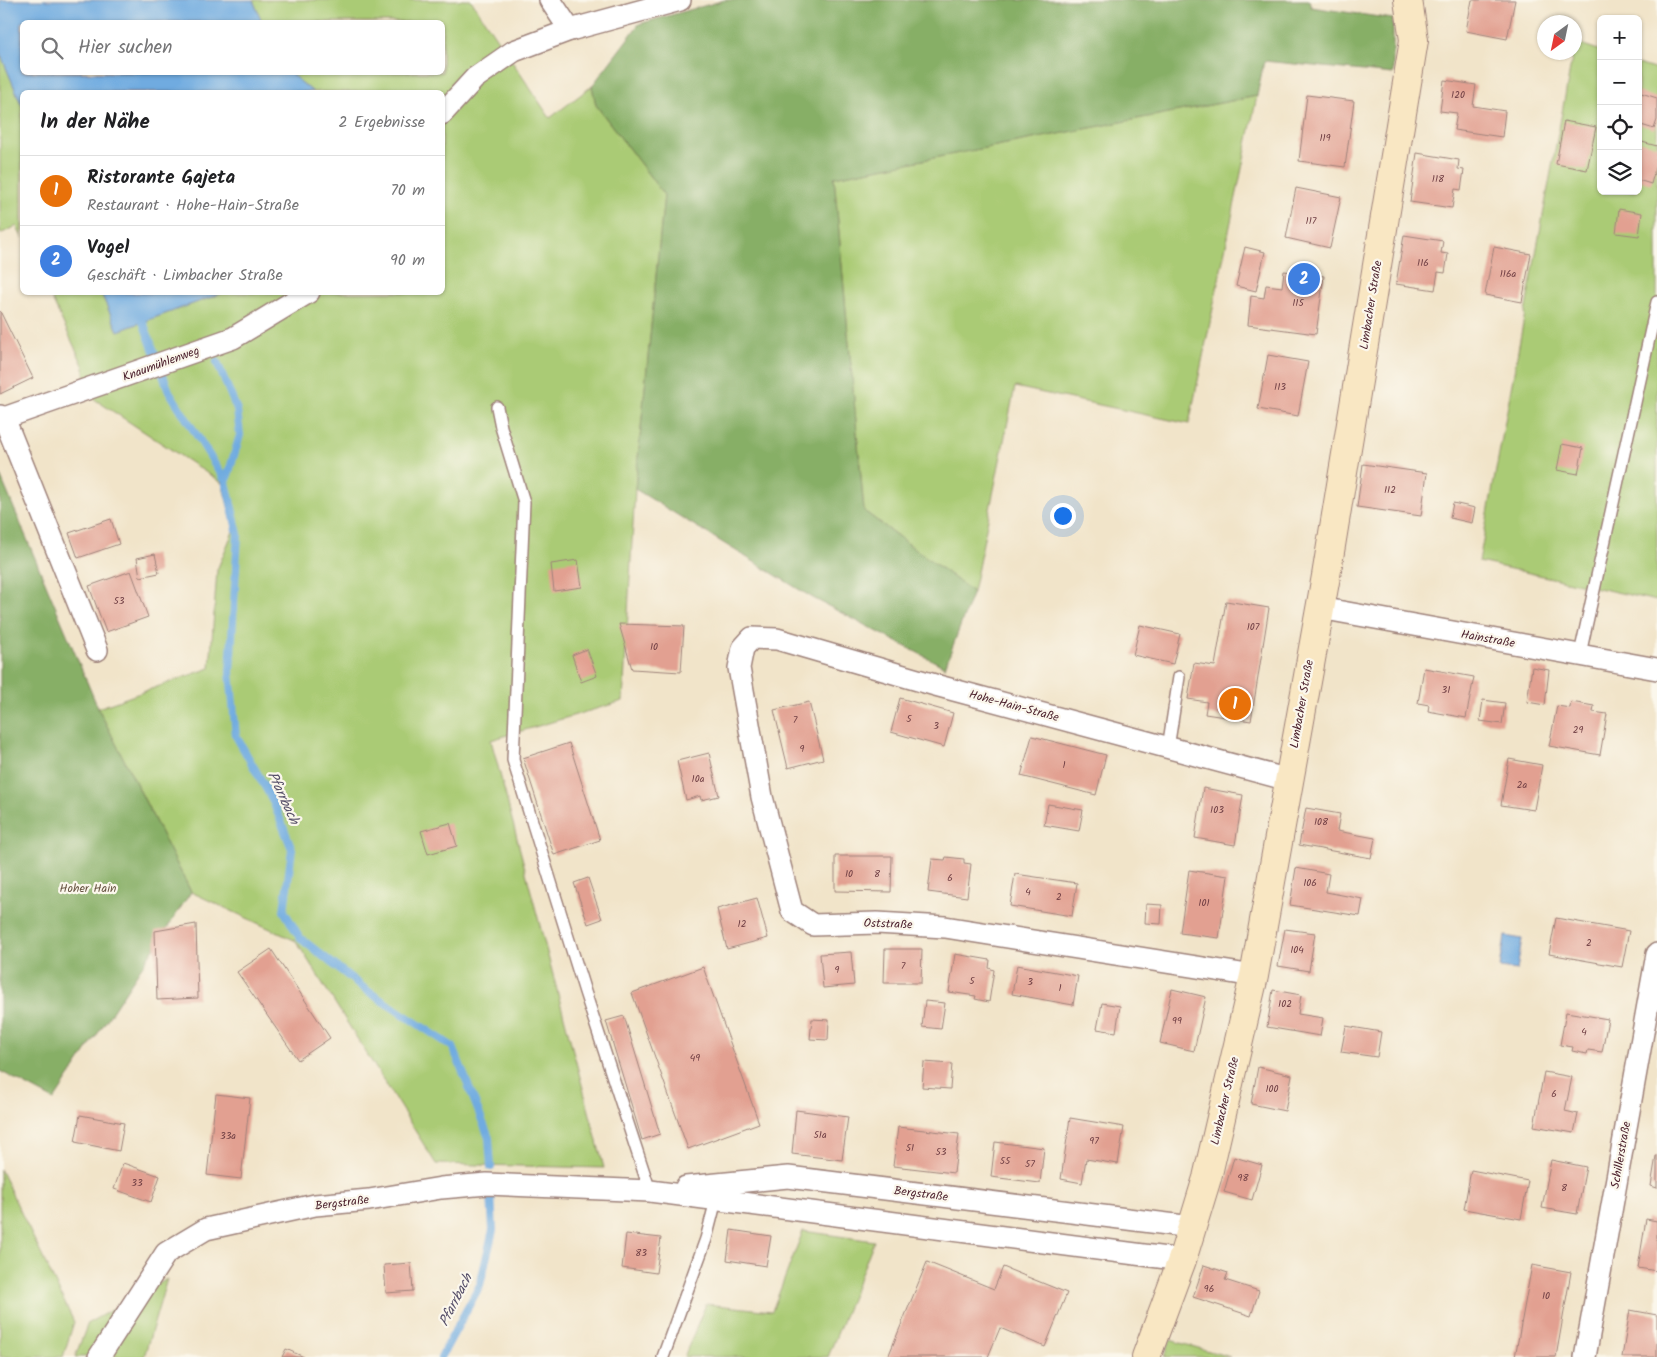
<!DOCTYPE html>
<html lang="de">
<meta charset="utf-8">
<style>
body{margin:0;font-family:Kalam,sans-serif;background:#f6f6f6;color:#202124}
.controls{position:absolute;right:15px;top:15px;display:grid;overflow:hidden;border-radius:8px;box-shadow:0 1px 4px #0004}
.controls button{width:45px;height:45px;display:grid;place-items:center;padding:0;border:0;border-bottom:1px solid #e0e0e0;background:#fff;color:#202124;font:25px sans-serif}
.compass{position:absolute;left:1537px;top:15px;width:45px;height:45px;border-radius:50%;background:#fff;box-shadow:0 1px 4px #0004;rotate:213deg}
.you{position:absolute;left:1062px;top:515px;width:18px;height:18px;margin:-12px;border:4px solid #fff;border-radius:50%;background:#1a73e8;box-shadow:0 0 0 8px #1a73e833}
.badge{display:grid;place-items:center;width:32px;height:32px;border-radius:50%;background:#db2777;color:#fff;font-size:16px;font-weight:700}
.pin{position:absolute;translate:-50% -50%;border:2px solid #fff;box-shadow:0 1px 5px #0006}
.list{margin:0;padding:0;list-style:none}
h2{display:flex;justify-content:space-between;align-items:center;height:65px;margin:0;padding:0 20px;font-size:21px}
h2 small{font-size:16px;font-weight:400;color:#757577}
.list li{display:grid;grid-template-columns:32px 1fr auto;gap:15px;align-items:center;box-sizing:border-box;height:70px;padding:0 20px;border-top:1px solid #e0e0e0}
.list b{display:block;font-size:19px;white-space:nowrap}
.list p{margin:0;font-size:16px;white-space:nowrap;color:#757577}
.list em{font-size:16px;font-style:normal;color:#757577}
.icon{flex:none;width:28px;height:28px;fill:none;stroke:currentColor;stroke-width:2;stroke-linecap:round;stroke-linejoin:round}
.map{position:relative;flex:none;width:1657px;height:1357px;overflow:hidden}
.search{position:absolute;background:#fff;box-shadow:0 1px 4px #0004;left:20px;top:20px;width:425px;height:55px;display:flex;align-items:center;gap:12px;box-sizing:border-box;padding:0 18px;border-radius:8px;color:#757577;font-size:19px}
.panel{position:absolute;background:#fff;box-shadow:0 1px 4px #0004;left:20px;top:90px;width:425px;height:205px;border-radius:8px}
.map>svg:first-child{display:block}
.green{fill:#aacb74;stroke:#7a7550}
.forest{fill:#87af66;stroke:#686748}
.water{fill:#6fabe0;stroke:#5c6586}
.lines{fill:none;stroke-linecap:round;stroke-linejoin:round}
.stream{stroke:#6fabe0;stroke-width:8}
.building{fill:#e2a091}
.lane-casing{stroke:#9e827a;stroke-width:14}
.street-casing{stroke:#9e827a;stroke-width:24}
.secondary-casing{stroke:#9e827a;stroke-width:30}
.lane{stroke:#fff;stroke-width:11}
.street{stroke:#fff;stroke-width:21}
.secondary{stroke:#f9e7c3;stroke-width:28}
.labels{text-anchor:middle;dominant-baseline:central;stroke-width:4.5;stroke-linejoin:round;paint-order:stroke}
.number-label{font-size:10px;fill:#703f44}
.street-label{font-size:12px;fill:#4a1f2b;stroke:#fbf7ec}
.park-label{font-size:12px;fill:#675341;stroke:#fbf7ec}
.water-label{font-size:14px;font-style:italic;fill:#57506a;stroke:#fbf7ec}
</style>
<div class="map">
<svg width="1657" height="1357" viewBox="0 0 1657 1357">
<rect width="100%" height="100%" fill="#fbf7ec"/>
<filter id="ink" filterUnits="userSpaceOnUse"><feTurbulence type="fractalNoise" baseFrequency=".02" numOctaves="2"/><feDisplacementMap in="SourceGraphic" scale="10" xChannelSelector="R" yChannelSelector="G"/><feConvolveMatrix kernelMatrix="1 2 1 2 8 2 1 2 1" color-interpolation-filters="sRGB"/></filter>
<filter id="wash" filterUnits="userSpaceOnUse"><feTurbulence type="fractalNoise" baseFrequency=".0096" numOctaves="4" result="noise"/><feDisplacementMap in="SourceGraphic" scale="20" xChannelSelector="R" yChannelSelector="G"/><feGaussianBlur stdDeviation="1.12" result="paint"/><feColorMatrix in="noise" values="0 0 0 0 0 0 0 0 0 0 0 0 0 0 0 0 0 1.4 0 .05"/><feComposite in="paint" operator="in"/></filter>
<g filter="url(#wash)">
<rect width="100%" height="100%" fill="#f1e4c9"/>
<!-- green -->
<g class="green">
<path d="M 253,0 L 471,0 L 550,118 L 592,86 L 596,105 L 664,195 L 635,489 L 623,701 L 491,740 L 604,1168 L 436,1164 L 296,941 L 191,892 L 98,708 L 210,668 L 217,570 L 234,529 L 222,483 L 85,393 L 84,367 L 49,293 L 101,293 L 118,331 L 223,293 L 442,292 L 442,92 L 313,92 L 290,73 L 442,72 L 442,22 L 262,22 Z"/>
<path d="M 1575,42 L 1601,51 L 1601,191 L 1638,191 L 1638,64 L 1657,70 L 1657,601 L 1479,562 Z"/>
<path d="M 0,53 L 22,106 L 22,238 L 17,226 L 0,234 Z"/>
<path d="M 1257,96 L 1189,424 L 1015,387 L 973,592 L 864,511 L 834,177 Z"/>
<path d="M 0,1169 L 74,1322 L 63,1357 L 0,1357 Z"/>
<path d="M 803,1231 L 874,1241 L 828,1357 L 684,1357 L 706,1304 L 772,1311 Z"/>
<path d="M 167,1279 L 144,1357 L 75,1357 L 88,1323 Z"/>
<path d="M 1170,1340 L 1230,1357 L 1165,1357 Z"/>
</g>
<!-- forest -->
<g class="forest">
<path d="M 725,0 L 1309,0 L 1311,7 L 1393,19 L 1393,74 L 1264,61 L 1257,96 L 834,177 L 864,511 L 973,592 L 945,667 L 813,598 L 635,489 L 664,195 L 596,105 L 592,86 L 639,24 Z"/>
<path d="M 0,475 L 98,708 L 191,892 L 54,1100 L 0,1071 Z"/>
</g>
<!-- water -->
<g class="water">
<path d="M 0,0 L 253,0 L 262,22 L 22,22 L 22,72 L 290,73 L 313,92 L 22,92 L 22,106 L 0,53 Z"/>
<path d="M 101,293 L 223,293 L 118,331 Z"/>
<path d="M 1505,936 L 1522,939 L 1517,970 L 1500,968 Z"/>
</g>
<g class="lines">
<!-- stream -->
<g class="stream">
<path d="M 143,322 L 169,391 L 226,482"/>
<path d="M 217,362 L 237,410 L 240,435 L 226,482 L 238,534 L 230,672 L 236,736 L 272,799 L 292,849 L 284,911 L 300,938 L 366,990 L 453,1047 L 489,1138 L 491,1167"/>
<path d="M 441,1357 L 480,1285 L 493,1230 L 491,1194"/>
</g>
</g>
<g id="blocks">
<!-- building -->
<g class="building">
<path d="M 1472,0 L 1515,0 L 1507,39 L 1466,31 Z"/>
<path d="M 1444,80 L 1476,85 L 1473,106 L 1505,111 L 1502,137 L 1454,130 L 1457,113 L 1440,111 Z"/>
<path d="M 1638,92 L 1657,98 L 1657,120 L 1654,129 L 1638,124 Z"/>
<path d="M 1307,95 L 1354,101 L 1345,167 L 1299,161 Z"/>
<path d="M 1564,121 L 1596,127 L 1587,170 L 1556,164 Z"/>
<path d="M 1638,141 L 1657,146 L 1657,161 L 1651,184 L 1638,180 Z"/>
<path d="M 1417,153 L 1459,160 L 1458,169 L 1464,170 L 1461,190 L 1455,189 L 1452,208 L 1410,202 Z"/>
<path d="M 1296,188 L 1341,197 L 1330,248 L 1286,238 Z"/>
<path d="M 1619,209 L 1642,213 L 1639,236 L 1616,233 Z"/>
<path d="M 1404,235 L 1443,241 L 1441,253 L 1448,254 L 1445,273 L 1438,272 L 1435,290 L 1396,284 Z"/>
<path d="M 1245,247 L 1265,252 L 1256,291 L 1236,286 Z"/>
<path d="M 1494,247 L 1531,254 L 1522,302 L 1485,295 Z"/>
<path d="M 1284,271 L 1324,276 L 1316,334 L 1248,325 L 1251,296 L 1264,298 L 1266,285 L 1282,287 Z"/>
<path d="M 0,311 L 33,378 L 0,394 Z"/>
<path d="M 1268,355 L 1308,362 L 1298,416 L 1258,409 Z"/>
<path d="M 1562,444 L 1583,448 L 1578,474 L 1557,470 Z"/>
<path d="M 1363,464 L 1427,473 L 1421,516 L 1357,507 Z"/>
<path d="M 1453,503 L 1475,508 L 1472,523 L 1450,518 Z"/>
<path d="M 111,519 L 119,544 L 78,558 L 69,533 Z"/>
<path d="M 155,554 L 159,573 L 140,577 L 137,558 Z"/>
<path d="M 578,560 L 582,587 L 554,591 L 551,564 Z"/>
<path d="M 131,571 L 148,617 L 106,632 L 89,586 Z"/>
<path d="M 1226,601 L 1269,608 L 1251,721 L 1205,714 L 1207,702 L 1188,699 L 1194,663 L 1215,666 Z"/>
<path d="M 619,624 L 684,626 L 681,672 L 632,669 Z"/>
<path d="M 1140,625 L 1180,634 L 1173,664 L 1133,655 Z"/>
<path d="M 587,649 L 597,676 L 581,682 L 572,655 Z"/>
<path d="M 1532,667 L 1549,670 L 1545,705 L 1527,702 Z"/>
<path d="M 1424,668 L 1474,677 L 1466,718 L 1428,711 L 1429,705 L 1418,703 Z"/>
<path d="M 900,698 L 953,713 L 944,747 L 891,732 Z"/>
<path d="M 1483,700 L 1505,703 L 1502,724 L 1480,721 Z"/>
<path d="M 809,702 L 823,759 L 788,768 L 774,710 Z"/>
<path d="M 1571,702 L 1594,706 L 1593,712 L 1607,714 L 1600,755 L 1549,746 L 1557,706 L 1570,708 Z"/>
<path d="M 1032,736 L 1106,755 L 1096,795 L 1021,776 Z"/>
<path d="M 569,743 L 600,840 L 554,855 L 523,758 Z"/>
<path d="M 709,753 L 719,796 L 701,800 L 700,796 L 686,800 L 677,761 Z"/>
<path d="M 1509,759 L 1542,765 L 1534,810 L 1501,805 Z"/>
<path d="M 1203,788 L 1243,795 L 1235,845 L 1195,838 Z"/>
<path d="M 1048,804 L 1083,810 L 1079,831 L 1044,825 Z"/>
<path d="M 1306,808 L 1340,814 L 1337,831 L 1375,838 L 1371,858 L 1299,845 Z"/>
<path d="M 450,823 L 457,846 L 428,854 L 421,831 Z"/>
<path d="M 835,856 L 892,856 L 891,892 L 835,891 Z"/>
<path d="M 946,857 L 964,859 L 964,863 L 971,864 L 967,897 L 928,892 L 932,859 L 945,860 Z"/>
<path d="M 1296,868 L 1329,874 L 1326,892 L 1363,899 L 1360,916 L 1290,905 Z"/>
<path d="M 1189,870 L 1228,876 L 1219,938 L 1180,933 Z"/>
<path d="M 1015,874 L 1077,883 L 1072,916 L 1010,906 Z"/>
<path d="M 588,878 L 602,919 L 588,924 L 574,883 Z"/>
<path d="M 757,898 L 768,938 L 727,949 L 717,909 Z"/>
<path d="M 1146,904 L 1162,905 L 1161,924 L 1145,923 Z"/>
<path d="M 1556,918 L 1629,931 L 1622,967 L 1549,954 Z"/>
<path d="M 196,924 L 198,998 L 157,1000 L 155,931 Z"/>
<path d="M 1285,929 L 1315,933 L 1309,971 L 1278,966 Z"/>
<path d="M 271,949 L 330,1038 L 298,1060 L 237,972 Z"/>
<path d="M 885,949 L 922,949 L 921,983 L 884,983 Z"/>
<path d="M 851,952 L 854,985 L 823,988 L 820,954 Z"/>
<path d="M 955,954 L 990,960 L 989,968 L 994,970 L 989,1002 L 975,999 L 976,996 L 949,992 Z"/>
<path d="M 1017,965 L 1078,976 L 1073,1005 L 1012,994 Z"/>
<path d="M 703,967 L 759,1123 L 688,1149 L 632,993 Z"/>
<path d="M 1172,989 L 1206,997 L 1194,1051 L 1160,1043 Z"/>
<path d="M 1273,990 L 1301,995 L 1298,1014 L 1323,1018 L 1320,1036 L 1267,1027 Z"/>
<path d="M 925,1001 L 945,1003 L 941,1029 L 922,1027 Z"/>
<path d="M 1102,1003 L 1120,1006 L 1116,1032 L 1097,1029 Z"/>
<path d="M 1566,1012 L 1608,1019 L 1602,1052 L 1588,1050 L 1587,1054 L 1572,1051 L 1573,1047 L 1560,1045 Z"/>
<path d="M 624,1016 L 660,1134 L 642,1140 L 606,1021 Z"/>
<path d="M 812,1019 L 829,1020 L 828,1040 L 810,1039 Z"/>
<path d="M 1346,1026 L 1381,1032 L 1377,1057 L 1341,1052 Z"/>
<path d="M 924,1062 L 952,1064 L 950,1089 L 922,1087 Z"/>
<path d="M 1258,1067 L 1292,1075 L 1285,1111 L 1251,1104 Z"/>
<path d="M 1544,1072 L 1572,1077 L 1565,1111 L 1578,1114 L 1574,1133 L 1534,1126 Z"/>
<path d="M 216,1094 L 250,1098 L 241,1179 L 207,1175 Z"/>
<path d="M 796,1110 L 848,1117 L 842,1160 L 792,1154 Z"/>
<path d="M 80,1115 L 124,1123 L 119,1151 L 75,1142 Z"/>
<path d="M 1070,1118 L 1124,1127 L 1118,1164 L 1086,1159 L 1082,1183 L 1061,1179 Z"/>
<path d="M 898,1127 L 959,1134 L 954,1173 L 893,1166 Z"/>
<path d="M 995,1142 L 1044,1148 L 1040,1183 L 991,1177 Z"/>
<path d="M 1656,1156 L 1657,1156 L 1657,1188 L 1651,1186 Z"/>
<path d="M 1234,1157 L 1262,1165 L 1252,1200 L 1224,1192 Z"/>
<path d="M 1551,1160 L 1586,1167 L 1577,1214 L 1542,1208 Z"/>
<path d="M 123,1163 L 160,1176 L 151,1202 L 114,1189 Z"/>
<path d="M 1471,1170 L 1528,1181 L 1521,1219 L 1464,1209 Z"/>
<path d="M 1646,1219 L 1657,1221 L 1657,1271 L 1638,1268 Z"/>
<path d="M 731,1230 L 771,1236 L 766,1266 L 727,1260 Z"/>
<path d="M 626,1234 L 661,1238 L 656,1273 L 622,1268 Z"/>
<path d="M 927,1262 L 994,1289 L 1003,1267 L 1067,1293 L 1045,1347 L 1000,1328 L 988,1357 L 888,1357 Z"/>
<path d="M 411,1263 L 413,1291 L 386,1293 L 384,1265 Z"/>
<path d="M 1204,1265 L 1228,1273 L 1225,1280 L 1259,1291 L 1251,1316 L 1193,1297 Z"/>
<path d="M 1532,1265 L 1571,1272 L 1556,1357 L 1515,1357 Z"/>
<path d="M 1630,1310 L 1657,1315 L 1657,1357 L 1622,1357 Z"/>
<path d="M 286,1349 L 304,1357 L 282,1357 Z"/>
</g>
</g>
</g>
<g filter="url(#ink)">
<use href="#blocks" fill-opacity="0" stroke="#9e827a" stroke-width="1"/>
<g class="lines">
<!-- lane casing -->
<g class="lane-casing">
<g id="lane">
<path d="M 497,407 L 501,427 L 524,502 L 513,760 L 585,992 L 650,1191"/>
<path d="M 1580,654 L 1657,302"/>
<path d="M 1168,748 L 1179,677"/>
<path d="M 663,1357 L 706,1239 L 716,1200"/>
</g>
</g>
<!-- street casing -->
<g class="street-casing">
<g id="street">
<path d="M 550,0 L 570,30"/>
<path d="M 442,114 L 475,78 L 514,51 L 570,30 L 680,0"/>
<path d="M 0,416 L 4,418 L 97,650"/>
<path d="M 4,418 L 233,338 L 309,292"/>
<path d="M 1320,608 L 1657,669"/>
<path d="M 1254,976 L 945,927 L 877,923 L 813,925 L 792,911 L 762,797 L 739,668 L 743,648 L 752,638 L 777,639 L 935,685 L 1289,780"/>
<path d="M 686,1187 L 788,1177 L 1192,1227"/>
<path d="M 99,1357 L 166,1253 L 206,1229 L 315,1205 L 369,1200 L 441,1188 L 487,1184 L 650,1191 L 1182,1260"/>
<path d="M 1585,1357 L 1657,954"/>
</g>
</g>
<!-- secondary casing -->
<g class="secondary-casing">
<path id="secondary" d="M 1146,1357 L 1182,1260 L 1207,1178 L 1254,976 L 1326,576 L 1414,40 L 1408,0"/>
</g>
<!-- lane -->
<use href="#lane" class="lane"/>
<!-- street -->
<use href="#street" class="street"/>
<!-- secondary -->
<use href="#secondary" class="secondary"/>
</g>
</g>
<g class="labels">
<!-- number labels -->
<g class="number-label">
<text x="1458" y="95">120</text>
<text x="1325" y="138">119</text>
<text x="1438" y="179">118</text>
<text x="1311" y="221">117</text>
<text x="1423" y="263">116</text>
<text x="1508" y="274">116a</text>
<text x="1298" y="303">115</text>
<text x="1280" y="387">113</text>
<text x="1390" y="490">112</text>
<text x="119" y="601">53</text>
<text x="1253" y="627">107</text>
<text x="654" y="647">10</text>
<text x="1446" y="690">31</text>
<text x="909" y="719">5</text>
<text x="795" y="720">7</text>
<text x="936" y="726">3</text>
<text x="1578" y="730">29</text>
<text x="802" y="749">9</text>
<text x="1064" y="765">1</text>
<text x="698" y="779">10a</text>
<text x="1522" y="785">2a</text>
<text x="1217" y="810">103</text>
<text x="1321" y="822">108</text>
<text x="849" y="874">10</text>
<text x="877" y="874">8</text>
<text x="950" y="878">6</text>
<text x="1310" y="883">106</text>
<text x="1028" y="892">4</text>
<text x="1059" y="897">2</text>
<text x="1204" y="903">101</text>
<text x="742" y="924">12</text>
<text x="1589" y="943">2</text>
<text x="1297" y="950">104</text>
<text x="903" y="966">7</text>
<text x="837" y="970">9</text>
<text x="972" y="981">5</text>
<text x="1030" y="982">3</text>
<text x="1060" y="988">1</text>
<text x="1285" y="1004">102</text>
<text x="1177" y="1021">99</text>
<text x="1584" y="1032">4</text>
<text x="695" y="1058">49</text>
<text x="1272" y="1089">100</text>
<text x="1554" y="1094">6</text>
<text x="820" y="1135">51a</text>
<text x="228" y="1136">33a</text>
<text x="1094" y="1141">97</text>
<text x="910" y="1148">51</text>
<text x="941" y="1152">53</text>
<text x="1005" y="1161">55</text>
<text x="1030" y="1164">57</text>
<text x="1243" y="1178">98</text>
<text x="137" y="1183">33</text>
<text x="1564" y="1188">8</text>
<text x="641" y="1253">83</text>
<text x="1209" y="1289">96</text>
<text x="1546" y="1296">10</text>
</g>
<!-- street labels -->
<g class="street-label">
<text transform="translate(1371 305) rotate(-81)">Limbacher Straße</text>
<text transform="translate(161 364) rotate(-20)">Knaumühlenweg</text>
<text transform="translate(1488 639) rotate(10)">Hainstraße</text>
<text transform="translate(1302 704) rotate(-80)">Limbacher Straße</text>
<text transform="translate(1014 706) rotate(15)">Hohe-Hain-Straße</text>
<text transform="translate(888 924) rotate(2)">Oststraße</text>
<text transform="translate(1225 1101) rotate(-77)">Limbacher Straße</text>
<text transform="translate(1621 1155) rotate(-80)">Schillerstraße</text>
<text transform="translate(921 1194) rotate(7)">Bergstraße</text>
<text transform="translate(342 1203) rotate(-7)">Bergstraße</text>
</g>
<!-- park labels -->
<g class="park-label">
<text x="88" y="888">Hoher Hain</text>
</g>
<!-- water labels -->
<g class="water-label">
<text transform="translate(283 798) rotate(65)">Pfarrbach</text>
<text transform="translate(456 1300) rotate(-63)">Pfarrbach</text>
</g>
</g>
</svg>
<div class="controls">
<button>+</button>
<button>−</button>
<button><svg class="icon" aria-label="locate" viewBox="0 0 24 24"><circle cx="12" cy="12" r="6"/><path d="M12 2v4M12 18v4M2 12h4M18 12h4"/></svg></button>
<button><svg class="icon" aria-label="layers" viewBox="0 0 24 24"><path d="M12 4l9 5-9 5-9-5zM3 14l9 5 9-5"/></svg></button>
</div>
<svg class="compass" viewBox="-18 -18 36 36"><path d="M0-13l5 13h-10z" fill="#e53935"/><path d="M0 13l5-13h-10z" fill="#757577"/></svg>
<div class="you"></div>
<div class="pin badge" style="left:1235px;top:704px;background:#e8710a">1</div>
<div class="pin badge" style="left:1304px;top:279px;background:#3f7fe0">2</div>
<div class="search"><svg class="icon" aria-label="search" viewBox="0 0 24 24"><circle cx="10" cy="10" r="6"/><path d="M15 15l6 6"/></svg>Hier suchen</div>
<section class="panel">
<h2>In der Nähe<small>2 Ergebnisse</small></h2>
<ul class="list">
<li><span class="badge" style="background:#e8710a">1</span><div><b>Ristorante Gajeta</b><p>Restaurant · Hohe-Hain-Straße</p></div><em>70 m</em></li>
<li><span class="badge" style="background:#3f7fe0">2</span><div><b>Vogel</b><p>Geschäft · Limbacher Straße</p></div><em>90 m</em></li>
</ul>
</section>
</div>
